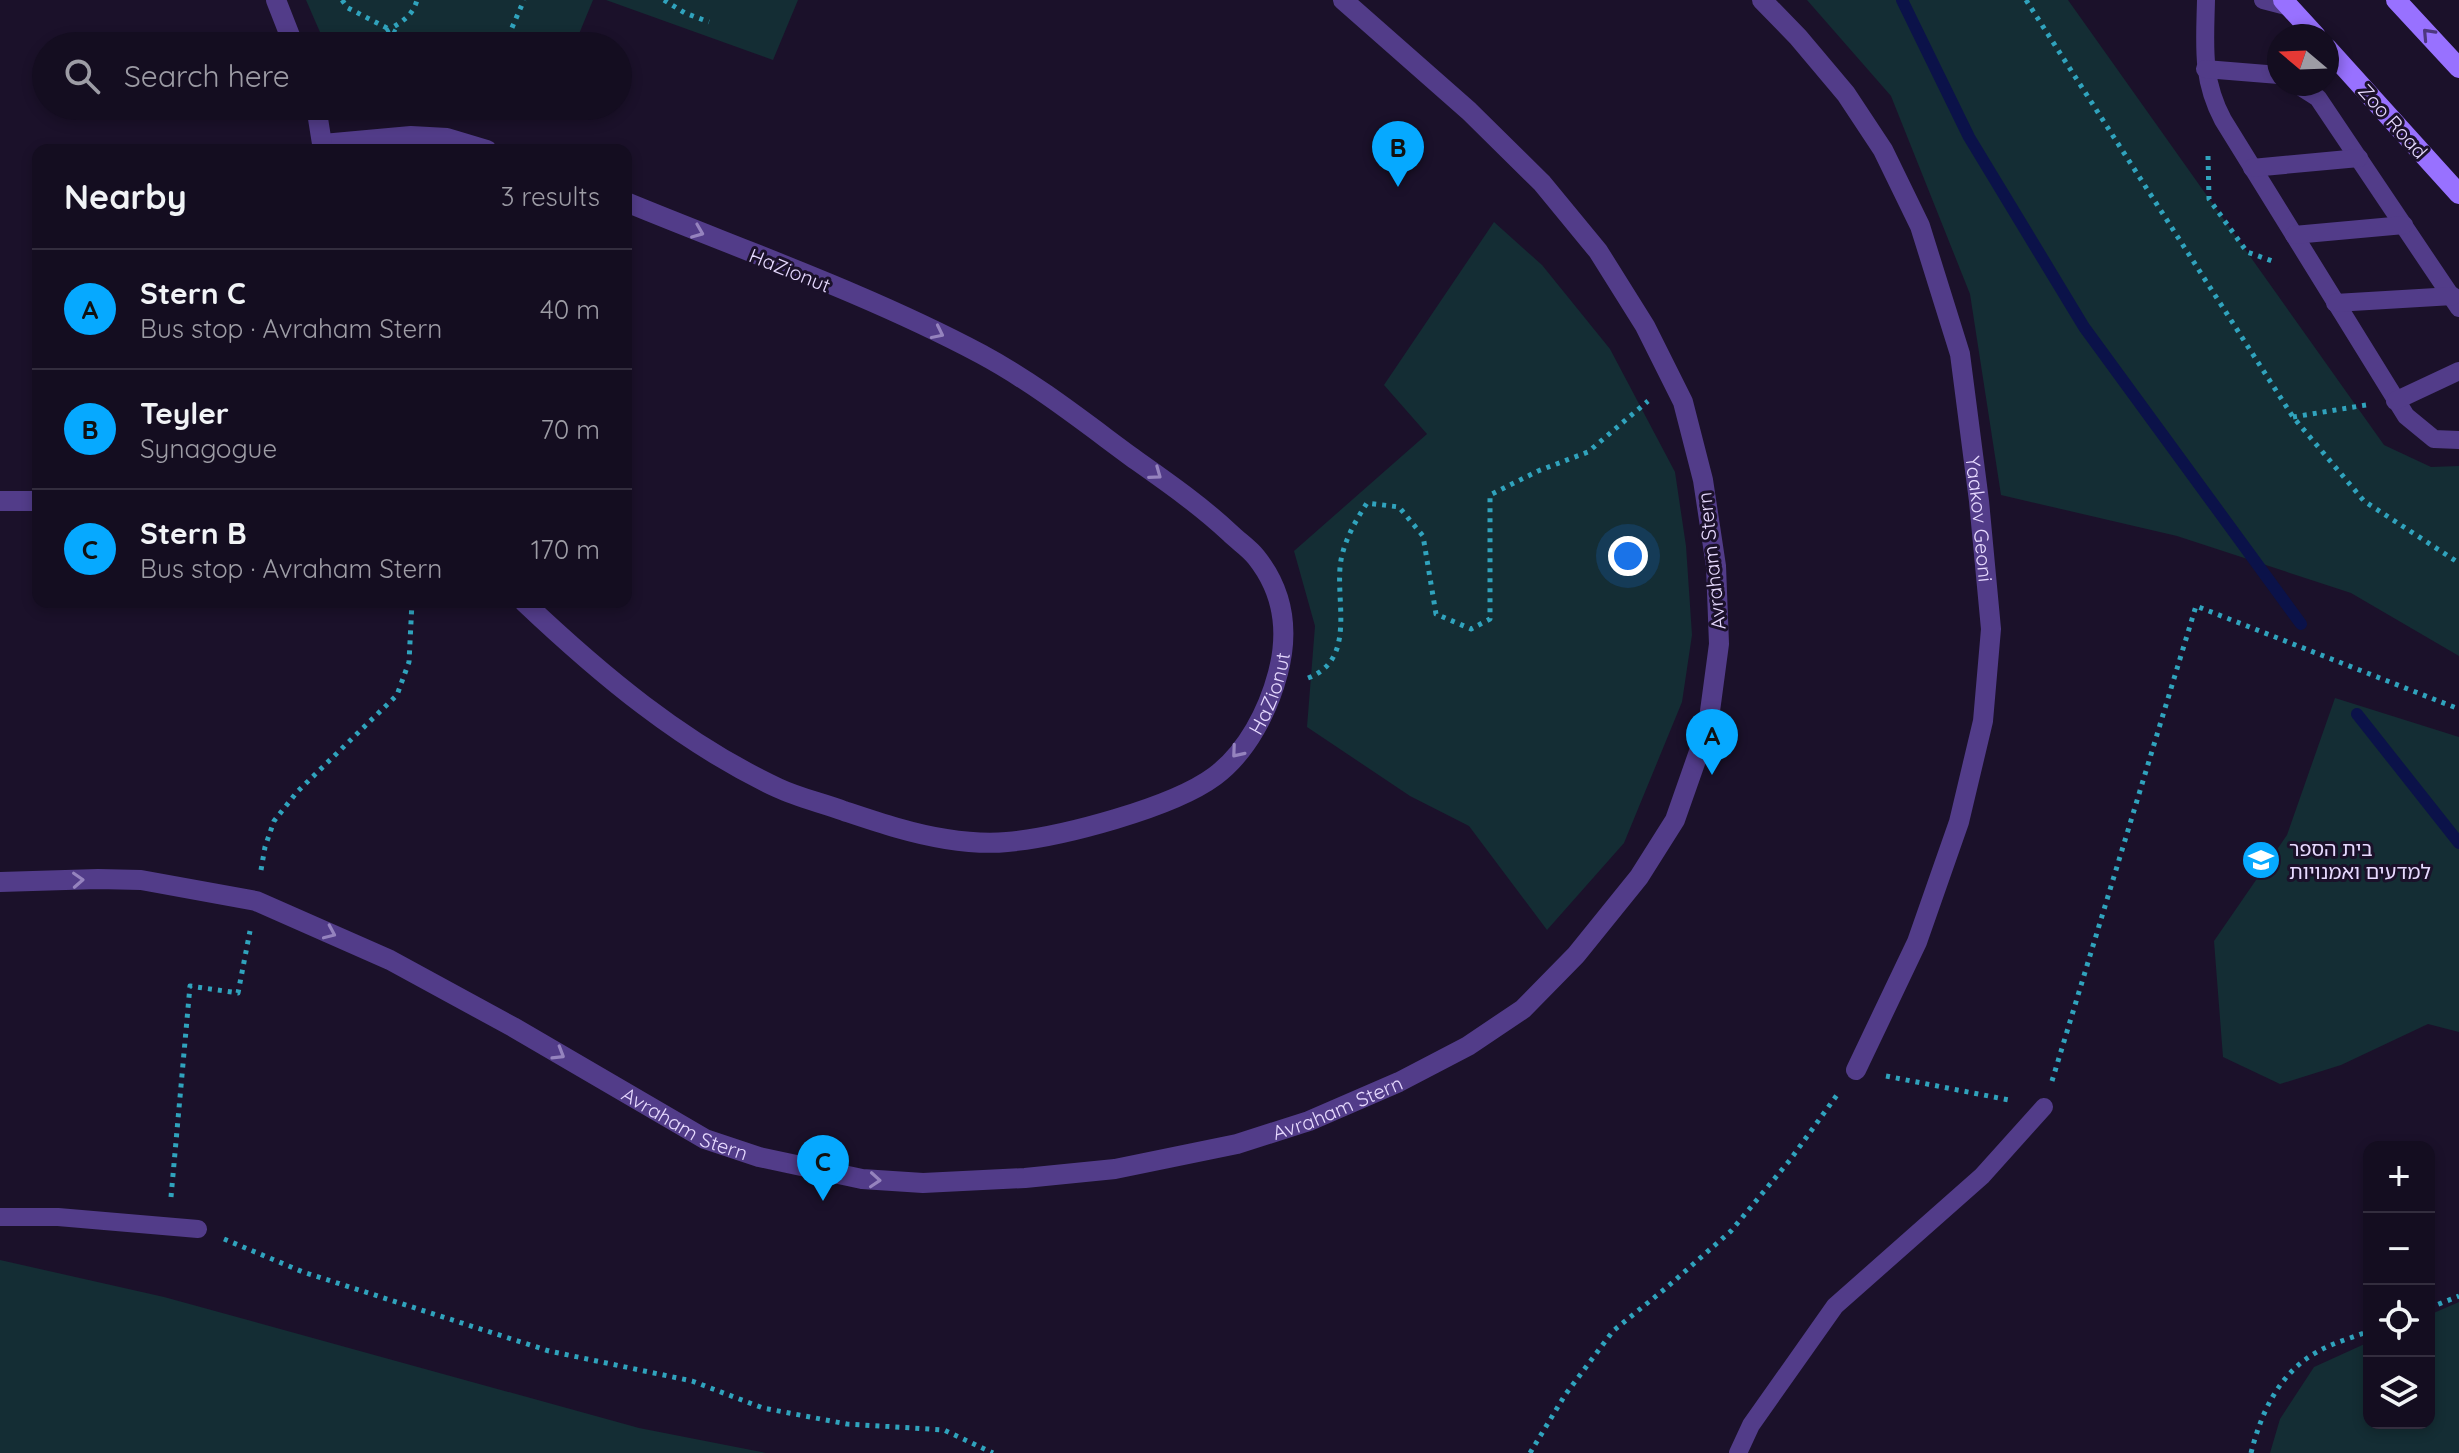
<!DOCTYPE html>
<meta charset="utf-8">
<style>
body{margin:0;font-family:Quicksand,"Noto Sans Hebrew",sans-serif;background:#211b2d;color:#f1f3f6}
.controls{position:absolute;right:24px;bottom:24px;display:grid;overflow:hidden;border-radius:16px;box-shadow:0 4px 12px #0003}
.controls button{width:72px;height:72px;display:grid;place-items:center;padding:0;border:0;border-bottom:2px solid #332d3e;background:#140d20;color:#f1f3f6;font:40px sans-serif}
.compass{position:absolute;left:2267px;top:24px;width:72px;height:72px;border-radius:50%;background:#140d20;box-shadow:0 4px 12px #0003;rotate:289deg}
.you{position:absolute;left:1628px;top:556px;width:28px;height:28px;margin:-20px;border:6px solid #fff;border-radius:50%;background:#1a73e8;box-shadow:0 0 0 12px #1a73e833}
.badge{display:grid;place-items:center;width:52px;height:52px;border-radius:50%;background:#06a9ff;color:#111;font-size:26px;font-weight:700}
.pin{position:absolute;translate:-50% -66px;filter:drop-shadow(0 2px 4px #0008)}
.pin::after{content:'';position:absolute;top:42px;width:28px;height:24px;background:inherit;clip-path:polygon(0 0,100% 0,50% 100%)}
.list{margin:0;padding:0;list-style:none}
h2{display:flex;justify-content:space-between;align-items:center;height:104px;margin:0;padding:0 32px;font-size:34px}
h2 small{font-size:26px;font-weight:400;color:#9d9ca5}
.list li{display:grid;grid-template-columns:52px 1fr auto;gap:24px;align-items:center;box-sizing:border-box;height:120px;padding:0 32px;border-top:2px solid #332d3e}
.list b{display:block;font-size:30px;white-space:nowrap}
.list p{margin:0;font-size:26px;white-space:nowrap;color:#9d9ca5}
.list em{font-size:26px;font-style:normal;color:#9d9ca5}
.icon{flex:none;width:44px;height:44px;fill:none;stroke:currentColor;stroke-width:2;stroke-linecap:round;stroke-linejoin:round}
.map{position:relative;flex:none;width:2459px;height:1453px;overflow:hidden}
.search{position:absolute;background:#140d20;box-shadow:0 4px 12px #0003;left:32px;top:32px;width:600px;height:88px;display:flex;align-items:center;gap:20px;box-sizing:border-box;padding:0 28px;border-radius:44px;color:#9d9ca5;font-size:30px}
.panel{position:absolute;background:#140d20;box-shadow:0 4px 12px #0003;left:32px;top:144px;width:600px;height:464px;border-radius:16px}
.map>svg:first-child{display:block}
.green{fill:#142d34}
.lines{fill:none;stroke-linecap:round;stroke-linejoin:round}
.stream{stroke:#0b1249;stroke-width:12}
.path{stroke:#30a3bd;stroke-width:5;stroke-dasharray:4 6;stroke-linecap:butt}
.service{stroke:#523c89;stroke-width:18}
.minor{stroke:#523c89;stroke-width:20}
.tertiary{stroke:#523c89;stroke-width:20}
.secondary{stroke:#9871ff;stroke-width:20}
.oneway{stroke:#4d377f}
.oneway2{stroke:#9583be}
.labels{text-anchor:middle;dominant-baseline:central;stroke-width:6;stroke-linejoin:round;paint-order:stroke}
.street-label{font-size:20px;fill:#e7daff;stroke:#1b112a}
.poi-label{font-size:20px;fill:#e7daff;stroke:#1b112a;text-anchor:start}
</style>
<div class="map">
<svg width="2459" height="1453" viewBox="0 0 2459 1453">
<rect width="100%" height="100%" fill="#1b112a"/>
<!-- green -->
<g class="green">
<path d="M 306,0 L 593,0 L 574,46 L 326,46 Z"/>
<path d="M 606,0 L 798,0 L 773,60 Z"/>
<path d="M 1807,0 L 2068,0 L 2384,445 L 2431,467 L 2459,466 L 2459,656 L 2351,593 L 2177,536 L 2001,495 L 1970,294 L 1891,96 Z"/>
<path d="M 468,106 L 550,106 L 546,117 Z"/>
<path d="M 1494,222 L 1542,265 L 1610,349 L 1675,472 L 1686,546 L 1692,635 L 1682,702 L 1624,843 L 1547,930 L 1469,826 L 1410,796 L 1307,727 L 1315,626 L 1294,551 L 1427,434 L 1384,385 Z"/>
<path d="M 2335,698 L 2459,737 L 2459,1032 L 2428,1024 L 2341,1065 L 2280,1084 L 2223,1057 L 2214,941 L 2287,835 Z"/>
<path d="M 0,1260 L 164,1297 L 639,1428 L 766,1453 L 0,1453 Z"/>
<path d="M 2459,1302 L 2459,1453 L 2270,1453 L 2280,1419 L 2314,1367 L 2369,1342 L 2369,1423 L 2429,1423 L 2429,1315 Z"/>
</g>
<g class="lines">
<!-- stream -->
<g class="stream">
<path d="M 1902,0 L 1969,137 L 2084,327 L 2301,624"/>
<path d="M 2357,714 L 2459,843"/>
</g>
<!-- path -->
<g class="path">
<path d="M 342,0 L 348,8 L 422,46"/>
<path d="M 664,0 L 685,13 L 709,22"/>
<path d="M 2026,0 L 2293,417 L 2364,501 L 2459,563"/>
<path d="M 380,46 L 377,37 C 393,26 412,20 417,0"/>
<path d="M 504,46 L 524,0"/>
<path d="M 2208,156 L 2209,199 L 2247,252 L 2275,262"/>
<path d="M 2293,417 L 2366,405"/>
<path d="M 1308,678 C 1358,659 1334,599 1341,560 C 1345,539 1356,520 1367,503 L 1399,507 L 1423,536 L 1436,614 L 1471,629 L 1490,619 L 1490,495 L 1538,471 L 1588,452 L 1648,401"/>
<path d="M 261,870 L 265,847 L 274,821 L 297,792 L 397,695 L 409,662 L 412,602"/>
<path d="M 1886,1076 L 2009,1100"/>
<path d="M 2052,1081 L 2196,606 L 2459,709"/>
<path d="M 171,1197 L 190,986 L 238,993 L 250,931"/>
<path d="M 224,1239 L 303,1272 L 549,1351 L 692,1381 L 763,1408 L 847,1424 L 944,1430 L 993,1453"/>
<path d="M 2429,1308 L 2459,1296"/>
<path d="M 1530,1453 L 1565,1395 L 1613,1331 L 1666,1288 L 1731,1231 L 1790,1160 L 1837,1095"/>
<path d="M 2251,1453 C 2261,1413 2279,1373 2317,1352 C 2332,1343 2352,1338 2369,1331"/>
</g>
<!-- service -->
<g class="service">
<path d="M 2206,0 C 2205,45 2201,79 2223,120 L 2406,416 L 2434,439 L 2459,440"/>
<path d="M 2263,0 L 2290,7"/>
<path d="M 2205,69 L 2279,75"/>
<path d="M 2296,84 L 2318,98 L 2459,308"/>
<path d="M 2252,168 L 2359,158"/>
<path d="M 2294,235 L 2404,225"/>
<path d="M 2335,303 L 2453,296"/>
<path d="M 2395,401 L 2459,371"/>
<path d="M 0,1217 L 58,1217 L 198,1229"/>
<path d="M 1738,1453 L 1751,1425 L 1835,1306 L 1982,1176 L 2044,1107"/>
</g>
<!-- minor -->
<g class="minor">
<path id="s1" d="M 1762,0 L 1798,37 L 1846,94 L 1883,150 L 1920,226 L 1960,354 L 1979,501 L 1991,629 L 1983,721 L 1959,822 L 1917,942 L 1856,1070"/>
<path d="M 323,144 L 411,136 L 447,138 L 487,150"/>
<path id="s2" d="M 524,602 C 600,674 682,743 778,788 C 799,798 823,803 844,811 C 877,822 912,834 946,839 C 965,842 988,844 1007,842 C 1061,837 1172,808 1215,776 C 1247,752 1268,711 1278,673 C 1289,631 1284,592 1256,557 C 1249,548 1238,541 1230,533 C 1200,505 1167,482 1133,458 C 1084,422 1035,383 981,354 C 868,294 745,251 626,202"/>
<path id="s3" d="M 0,882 L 98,879 L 141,880 L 256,901 L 390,960 L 513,1027 L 705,1139 L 759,1157 L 862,1179 L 923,1183 L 1025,1178 L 1115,1169 L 1237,1144 L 1309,1121 L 1399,1082 L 1468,1046 L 1523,1009 L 1576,955 L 1639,877 L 1675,820 L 1708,726 L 1719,644 L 1716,566 L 1703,480 L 1683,402 L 1645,326 L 1598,251 L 1542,183 L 1469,111 L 1343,0"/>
</g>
<!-- tertiary -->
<g class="tertiary">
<path d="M 276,0 L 294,46"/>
<path d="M 316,106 L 323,150"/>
<path d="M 0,501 L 38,501"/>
</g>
<!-- secondary -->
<g class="secondary">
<path d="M 2283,0 L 2316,36"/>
<path d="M 2396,0 L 2459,68"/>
<path d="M 2327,48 L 2459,194"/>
</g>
</g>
<!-- one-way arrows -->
<defs><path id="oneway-chevron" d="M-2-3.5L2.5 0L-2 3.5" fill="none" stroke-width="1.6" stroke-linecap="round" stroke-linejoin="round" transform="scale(2)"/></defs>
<use class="oneway" href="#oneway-chevron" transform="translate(2428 34) rotate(-133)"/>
<g class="oneway2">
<use href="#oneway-chevron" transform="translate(698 232) rotate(22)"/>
<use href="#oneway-chevron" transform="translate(938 333) rotate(26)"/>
<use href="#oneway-chevron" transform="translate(1156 474) rotate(36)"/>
<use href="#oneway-chevron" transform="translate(1237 752) rotate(130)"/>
<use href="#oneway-chevron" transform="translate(78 880) rotate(-3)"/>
<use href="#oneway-chevron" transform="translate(330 933) rotate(24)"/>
<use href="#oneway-chevron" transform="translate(559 1054) rotate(31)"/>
<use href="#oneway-chevron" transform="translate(875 1180) rotate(4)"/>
</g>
<!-- icons -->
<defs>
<g id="school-disc" transform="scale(2)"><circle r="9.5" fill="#06a9ff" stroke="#1b112a"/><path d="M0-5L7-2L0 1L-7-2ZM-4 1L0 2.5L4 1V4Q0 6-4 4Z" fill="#fff"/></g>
</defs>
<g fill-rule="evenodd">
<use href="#school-disc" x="2261" y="860"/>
</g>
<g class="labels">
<!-- street labels -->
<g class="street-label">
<text transform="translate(2393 121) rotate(48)">Zoo Road</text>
<text transform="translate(790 270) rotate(22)">HaZionut</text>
<text stroke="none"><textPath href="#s1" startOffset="578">Yaakov Geoni</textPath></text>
<text transform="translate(1711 561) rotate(-96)">Avraham Stern</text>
<text stroke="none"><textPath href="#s2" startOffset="874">HaZionut</textPath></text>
<text stroke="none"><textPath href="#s3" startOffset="1414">Avraham Stern</textPath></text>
<text stroke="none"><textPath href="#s3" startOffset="742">Avraham Stern</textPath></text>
</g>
<!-- poi labels -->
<g class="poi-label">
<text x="2289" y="848">בית הספר<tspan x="2289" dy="23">למדעים ואמנויות</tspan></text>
</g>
</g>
</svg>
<div class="controls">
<button>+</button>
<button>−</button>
<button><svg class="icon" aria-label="locate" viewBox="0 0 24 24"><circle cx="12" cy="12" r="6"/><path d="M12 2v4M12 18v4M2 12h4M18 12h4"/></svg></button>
<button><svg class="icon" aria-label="layers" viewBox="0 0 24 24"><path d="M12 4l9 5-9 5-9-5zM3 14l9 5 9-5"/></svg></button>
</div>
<svg class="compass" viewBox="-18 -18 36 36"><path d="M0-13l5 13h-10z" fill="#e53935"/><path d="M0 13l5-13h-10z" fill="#9d9ca5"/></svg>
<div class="you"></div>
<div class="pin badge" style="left:1712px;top:775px">A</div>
<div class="pin badge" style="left:1398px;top:187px">B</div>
<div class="pin badge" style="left:823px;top:1201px">C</div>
<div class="search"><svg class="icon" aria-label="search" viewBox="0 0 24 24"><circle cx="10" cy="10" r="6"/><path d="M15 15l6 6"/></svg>Search here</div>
<section class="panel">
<h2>Nearby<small>3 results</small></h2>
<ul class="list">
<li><span class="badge">A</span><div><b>Stern C</b><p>Bus stop · Avraham Stern</p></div><em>40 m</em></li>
<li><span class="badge">B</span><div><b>Teyler</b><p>Synagogue</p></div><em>70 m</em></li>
<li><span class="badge">C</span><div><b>Stern B</b><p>Bus stop · Avraham Stern</p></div><em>170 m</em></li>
</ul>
</section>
</div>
